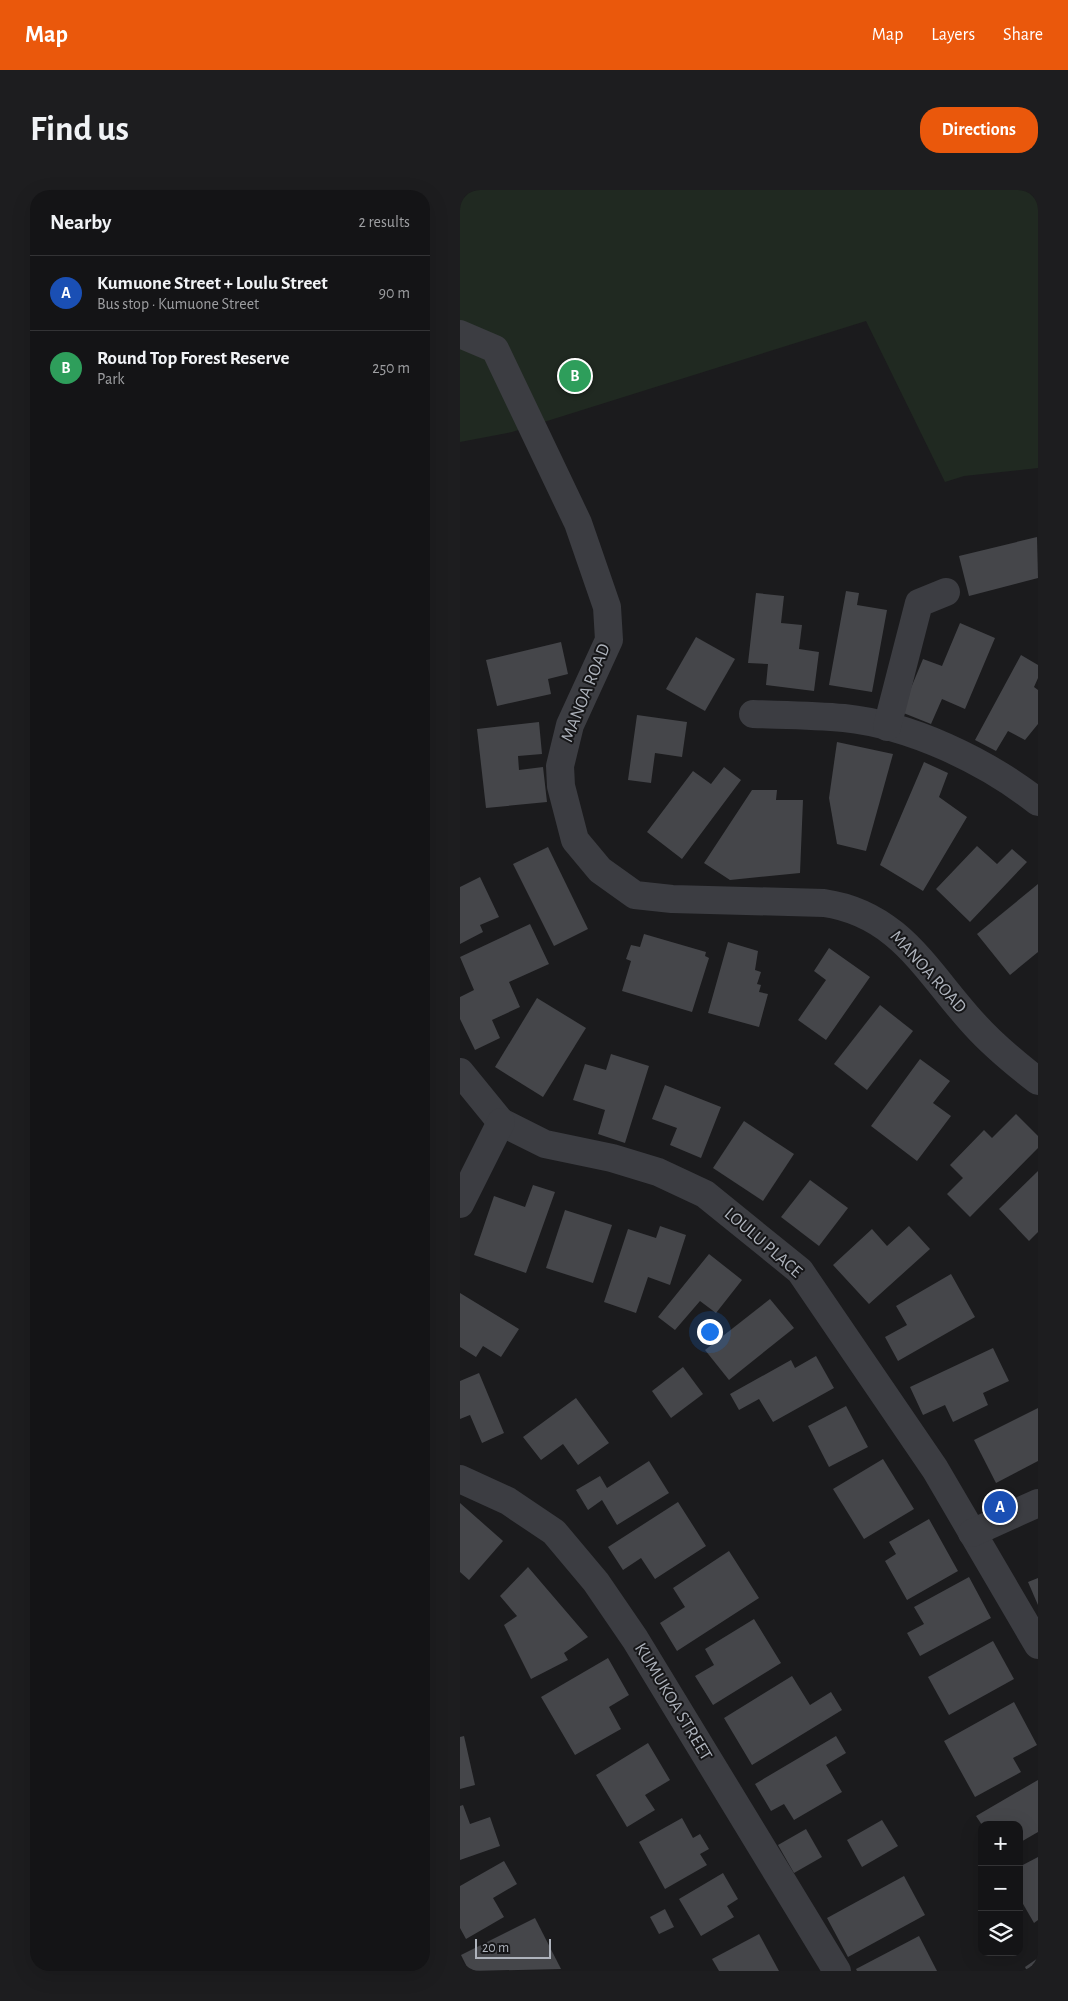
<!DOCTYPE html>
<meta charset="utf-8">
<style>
body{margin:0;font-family:"Alegreya Sans",sans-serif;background:#1d1d1f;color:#f1f3f6}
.controls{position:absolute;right:15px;bottom:15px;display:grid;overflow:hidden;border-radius:10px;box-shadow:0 5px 20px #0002}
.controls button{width:45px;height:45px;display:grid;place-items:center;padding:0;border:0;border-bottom:1px solid #333335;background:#141416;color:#f1f3f6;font:25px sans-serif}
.scale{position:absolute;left:15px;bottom:12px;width:76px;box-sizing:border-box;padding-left:5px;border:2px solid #aeb3bc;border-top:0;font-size:14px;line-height:18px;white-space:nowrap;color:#aeb3bc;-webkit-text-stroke:4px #161618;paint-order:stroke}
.you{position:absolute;left:249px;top:1141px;width:18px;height:18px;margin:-12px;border:4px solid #fff;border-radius:50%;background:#1a73e8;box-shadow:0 0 0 8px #1a73e833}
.badge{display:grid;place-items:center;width:32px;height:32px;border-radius:50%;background:#ea580c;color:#fff;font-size:16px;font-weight:700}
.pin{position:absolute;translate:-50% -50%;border:2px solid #fff;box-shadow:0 1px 5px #0006}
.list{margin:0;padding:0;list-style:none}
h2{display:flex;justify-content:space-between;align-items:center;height:65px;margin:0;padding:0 20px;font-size:21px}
h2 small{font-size:16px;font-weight:400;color:#9d9ea1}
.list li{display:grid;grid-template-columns:32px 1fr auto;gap:15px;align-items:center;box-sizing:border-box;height:75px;padding:0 20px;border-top:1px solid #333335}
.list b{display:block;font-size:19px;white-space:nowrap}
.list p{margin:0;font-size:16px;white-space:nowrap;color:#9d9ea1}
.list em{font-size:16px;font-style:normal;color:#9d9ea1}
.icon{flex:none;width:28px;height:28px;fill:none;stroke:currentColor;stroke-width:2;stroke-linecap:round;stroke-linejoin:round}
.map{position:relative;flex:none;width:578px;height:1781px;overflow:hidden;border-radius:20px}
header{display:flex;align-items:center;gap:30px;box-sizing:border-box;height:70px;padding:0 25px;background:#ea580c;color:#fff}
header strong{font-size:24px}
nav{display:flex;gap:28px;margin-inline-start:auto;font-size:18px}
.intro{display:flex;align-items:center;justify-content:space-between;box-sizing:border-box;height:120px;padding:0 30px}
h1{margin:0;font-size:35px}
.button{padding:12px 22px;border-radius:20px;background:#ea580c;color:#fff;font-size:18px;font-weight:700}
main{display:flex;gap:30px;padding:0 30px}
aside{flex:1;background:#141416;border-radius:20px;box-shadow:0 5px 20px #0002}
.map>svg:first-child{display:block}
.green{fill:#202921}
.building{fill:#45464a}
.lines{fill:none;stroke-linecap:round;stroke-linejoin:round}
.minor{stroke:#3c3d42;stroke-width:28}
.labels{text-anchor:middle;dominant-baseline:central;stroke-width:4;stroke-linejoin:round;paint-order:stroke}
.street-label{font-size:18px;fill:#aeb3bc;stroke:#161618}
</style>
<header>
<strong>Map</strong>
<nav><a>Map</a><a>Layers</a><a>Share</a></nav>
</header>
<div class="intro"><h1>Find us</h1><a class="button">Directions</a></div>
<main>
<aside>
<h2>Nearby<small>2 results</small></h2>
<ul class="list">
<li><span class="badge" style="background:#1a4fb4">A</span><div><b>Kumuone Street + Loulu Street</b><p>Bus stop · Kumuone Street</p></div><em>90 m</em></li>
<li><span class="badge" style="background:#2e9e5b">B</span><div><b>Round Top Forest Reserve</b><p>Park</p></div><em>250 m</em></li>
</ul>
</aside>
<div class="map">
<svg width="578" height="1781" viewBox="0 0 578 1781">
<rect width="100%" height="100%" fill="#1b1b1d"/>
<!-- green -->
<path class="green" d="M 0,0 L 578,0 L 578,278 L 504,286 L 485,292 L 406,131 L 52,242 L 0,252 Z"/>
<!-- building -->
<g class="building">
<path d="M 577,347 L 578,388 L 509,406 L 499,366 Z"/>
<path d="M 386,401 L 399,403 L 397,415 L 427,420 L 412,502 L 369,495 Z"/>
<path d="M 296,403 L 324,406 L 321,433 L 342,435 L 339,459 L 359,462 L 354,501 L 306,495 L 308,474 L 288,473 Z"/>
<path d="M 500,433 L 535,448 L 505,519 L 482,509 L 471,534 L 441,522 L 463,469 L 482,476 Z"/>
<path d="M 236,447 L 275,469 L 245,521 L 206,499 Z"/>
<path d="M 101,452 L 108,484 L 88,489 L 91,504 L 37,516 L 26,470 Z"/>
<path d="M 561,465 L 578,475 L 578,488 L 574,497 L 578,500 L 578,534 L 565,550 L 548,541 L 536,561 L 515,550 Z"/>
<path d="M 177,525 L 227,532 L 222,567 L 195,563 L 191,593 L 168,590 Z"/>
<path d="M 79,532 L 82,564 L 58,566 L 59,580 L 83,577 L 87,612 L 26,618 L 17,539 Z"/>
<path d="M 377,552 L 433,564 L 406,661 L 377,654 L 369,608 Z"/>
<path d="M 464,572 L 488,583 L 479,607 L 507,627 L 463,701 L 420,675 Z"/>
<path d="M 264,577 L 281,590 L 222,669 L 187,642 L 233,581 L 251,594 Z"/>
<path d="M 292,600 L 317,600 L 316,610 L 343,610 L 340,683 L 270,690 L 244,673 Z"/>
<path d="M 517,656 L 537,674 L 552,659 L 567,672 L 510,732 L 476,699 Z"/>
<path d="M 88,657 L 128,739 L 94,756 L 53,674 Z"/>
<path d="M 20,687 L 39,727 L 20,735 L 23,742 L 0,754 L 0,697 Z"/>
<path d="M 578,694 L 578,762 L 550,785 L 517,744 Z"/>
<path d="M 70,734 L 89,774 L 49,792 L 60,817 L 32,830 L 40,848 L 15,860 L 0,829 L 0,807 L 14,800 L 0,767 Z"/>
<path d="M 184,744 L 246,762 L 245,766 L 249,768 L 232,822 L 162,801 L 171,771 L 166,769 L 171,755 L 180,757 Z"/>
<path d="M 268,752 L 298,761 L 295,780 L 301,782 L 297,794 L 301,795 L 299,802 L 308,804 L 299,837 L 248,823 Z"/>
<path d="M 369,758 L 410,787 L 366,850 L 338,830 L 366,790 L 354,781 Z"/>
<path d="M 77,808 L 126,838 L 83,907 L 35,877 Z"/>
<path d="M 420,815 L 453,841 L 407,900 L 374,874 Z"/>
<path d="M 151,864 L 189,876 L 165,953 L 138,944 L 145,920 L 113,910 L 125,874 L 146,880 Z"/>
<path d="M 460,869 L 490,891 L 473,913 L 491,926 L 457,971 L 411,936 Z"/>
<path d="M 205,895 L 261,917 L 241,968 L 210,955 L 217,938 L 192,929 Z"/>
<path d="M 556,924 L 578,946 L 578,958 L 510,1027 L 487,1004 L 503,988 L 490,975 L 524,940 L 532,948 Z"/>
<path d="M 284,931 L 334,964 L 303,1011 L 253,978 Z"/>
<path d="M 578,981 L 578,1042 L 569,1051 L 539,1019 Z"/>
<path d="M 350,990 L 388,1018 L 359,1056 L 321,1027 Z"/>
<path d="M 73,995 L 95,1002 L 66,1083 L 14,1065 L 34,1006 L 65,1017 Z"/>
<path d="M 105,1020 L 152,1035 L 133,1093 L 86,1078 Z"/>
<path d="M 200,1036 L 226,1045 L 210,1095 L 188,1087 L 176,1123 L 144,1112 L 168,1039 L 196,1048 Z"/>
<path d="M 449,1036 L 470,1059 L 409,1114 L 373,1075 L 412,1039 L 427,1056 Z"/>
<path d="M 249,1064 L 282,1090 L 256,1123 L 240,1111 L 215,1140 L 198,1127 Z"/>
<path d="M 491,1084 L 515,1127 L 438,1171 L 425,1147 L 447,1135 L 436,1116 Z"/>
<path d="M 0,1103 L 59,1139 L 41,1167 L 23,1156 L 16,1167 L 0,1157 Z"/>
<path d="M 310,1109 L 334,1138 L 269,1190 L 245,1160 Z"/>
<path d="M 533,1158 L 549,1191 L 523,1203 L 528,1215 L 493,1232 L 485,1215 L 463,1225 L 450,1197 Z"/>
<path d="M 356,1166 L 374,1198 L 313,1232 L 299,1209 L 279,1220 L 270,1204 L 331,1170 L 335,1178 Z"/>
<path d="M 223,1177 L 243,1204 L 211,1228 L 192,1201 Z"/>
<path d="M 19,1183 L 44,1243 L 22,1253 L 10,1225 L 0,1229 L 0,1191 Z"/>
<path d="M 116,1208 L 149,1253 L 118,1275 L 103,1254 L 81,1270 L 63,1247 Z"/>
<path d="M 386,1216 L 408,1257 L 369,1277 L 348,1236 Z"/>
<path d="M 578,1218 L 578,1271 L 536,1293 L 514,1250 Z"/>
<path d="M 423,1269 L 454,1319 L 404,1349 L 373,1299 Z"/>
<path d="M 189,1271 L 209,1303 L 157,1335 L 142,1310 L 128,1320 L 116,1300 L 140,1286 L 147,1298 Z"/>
<path d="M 218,1312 L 246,1356 L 195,1389 L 181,1368 L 163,1380 L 148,1357 Z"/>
<path d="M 0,1313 L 43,1351 L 9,1390 L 0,1382 Z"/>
<path d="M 469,1329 L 498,1381 L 447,1410 L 425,1371 L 436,1364 L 429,1352 Z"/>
<path d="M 269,1361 L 299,1408 L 217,1461 L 200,1433 L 225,1417 L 213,1398 Z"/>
<path d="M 68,1377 L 128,1447 L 104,1463 L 108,1470 L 71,1489 L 44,1435 L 57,1426 L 40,1406 Z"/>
<path d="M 509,1387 L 531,1428 L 460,1466 L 447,1443 L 464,1434 L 454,1417 Z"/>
<path d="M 578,1388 L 578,1415 L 568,1392 Z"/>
<path d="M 294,1429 L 321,1473 L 253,1515 L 235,1486 L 254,1475 L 245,1459 Z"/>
<path d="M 533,1451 L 554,1489 L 489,1525 L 468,1487 Z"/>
<path d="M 148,1468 L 169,1505 L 149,1517 L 161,1539 L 115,1565 L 81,1507 Z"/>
<path d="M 332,1486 L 350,1515 L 371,1502 L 382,1520 L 292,1575 L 264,1528 Z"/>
<path d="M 554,1512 L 577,1555 L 553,1568 L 561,1582 L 515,1607 L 484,1551 Z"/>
<path d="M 4,1546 L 15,1595 L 0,1599 L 0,1547 Z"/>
<path d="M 376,1546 L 386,1563 L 366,1575 L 382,1602 L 334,1630 L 324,1614 L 311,1621 L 295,1594 Z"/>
<path d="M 188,1553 L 210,1590 L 185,1605 L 195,1620 L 167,1637 L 136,1585 Z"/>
<path d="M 578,1590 L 578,1642 L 559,1653 L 559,1635 L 522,1635 L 516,1626 Z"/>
<path d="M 3,1615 L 10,1634 L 30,1627 L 40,1656 L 0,1670 L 0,1616 Z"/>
<path d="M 222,1628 L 233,1648 L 240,1644 L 249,1659 L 240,1664 L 247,1675 L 205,1699 L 179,1652 Z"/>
<path d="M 422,1630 L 438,1656 L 402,1677 L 387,1650 Z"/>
<path d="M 346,1639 L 362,1667 L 334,1683 L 318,1655 Z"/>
<path d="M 578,1667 L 578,1730 L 574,1733 L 559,1707 L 559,1677 Z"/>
<path d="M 44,1671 L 57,1694 L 33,1708 L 44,1727 L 6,1749 L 0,1738 L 0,1696 Z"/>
<path d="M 263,1683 L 278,1709 L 267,1716 L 274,1727 L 241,1746 L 219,1709 Z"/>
<path d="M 444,1686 L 465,1725 L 388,1767 L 367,1728 Z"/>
<path d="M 205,1719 L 214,1737 L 199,1744 L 190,1727 Z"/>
<path d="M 75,1728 L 101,1779 L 9,1781 L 1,1765 Z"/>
<path d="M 299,1744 L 319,1781 L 259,1781 L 252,1769 Z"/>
<path d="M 459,1746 L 477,1781 L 397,1781 L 396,1779 Z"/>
<path d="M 578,1768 L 578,1781 L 567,1781 L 565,1777 Z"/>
</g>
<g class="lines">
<!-- minor -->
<g class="minor">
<path d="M 0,144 L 35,159 L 118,333 L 147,417 L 149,450 L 110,535 L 100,576 L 101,596 L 115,650 L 140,680 L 175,705 L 212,709 L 364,713 C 440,724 467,783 515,835 C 534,856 556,874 578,891"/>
<path d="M 293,524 C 323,525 354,525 384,528 C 451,535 526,571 578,612"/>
<path d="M 427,537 L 459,413 L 486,402"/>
<path d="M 0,882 L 41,932 L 85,954 L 152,968 L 198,982 L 245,1004 L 340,1081 L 475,1279 L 578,1455"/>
<path d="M 0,1014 L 41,932"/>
<path d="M 0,1289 L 48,1311 L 94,1342 L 136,1392 L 175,1449 L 377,1781"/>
<path d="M 512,1343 L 578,1313"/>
</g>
</g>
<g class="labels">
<!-- street labels -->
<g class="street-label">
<text transform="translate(126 503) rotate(-68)">MANOA ROAD</text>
<text transform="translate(468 782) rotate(48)">MANOA ROAD</text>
<text transform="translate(303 1053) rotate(41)">LOULU PLACE</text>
<text transform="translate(213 1512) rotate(59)">KUMUKOA STREET</text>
</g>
</g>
</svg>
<div class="controls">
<button>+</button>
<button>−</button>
<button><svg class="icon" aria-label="layers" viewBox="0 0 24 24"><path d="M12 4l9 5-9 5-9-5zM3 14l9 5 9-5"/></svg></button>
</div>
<div class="scale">20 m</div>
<div class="you"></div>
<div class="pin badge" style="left:540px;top:1317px;background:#1a4fb4">A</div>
<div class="pin badge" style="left:115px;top:186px;background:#2e9e5b">B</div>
</div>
</main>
